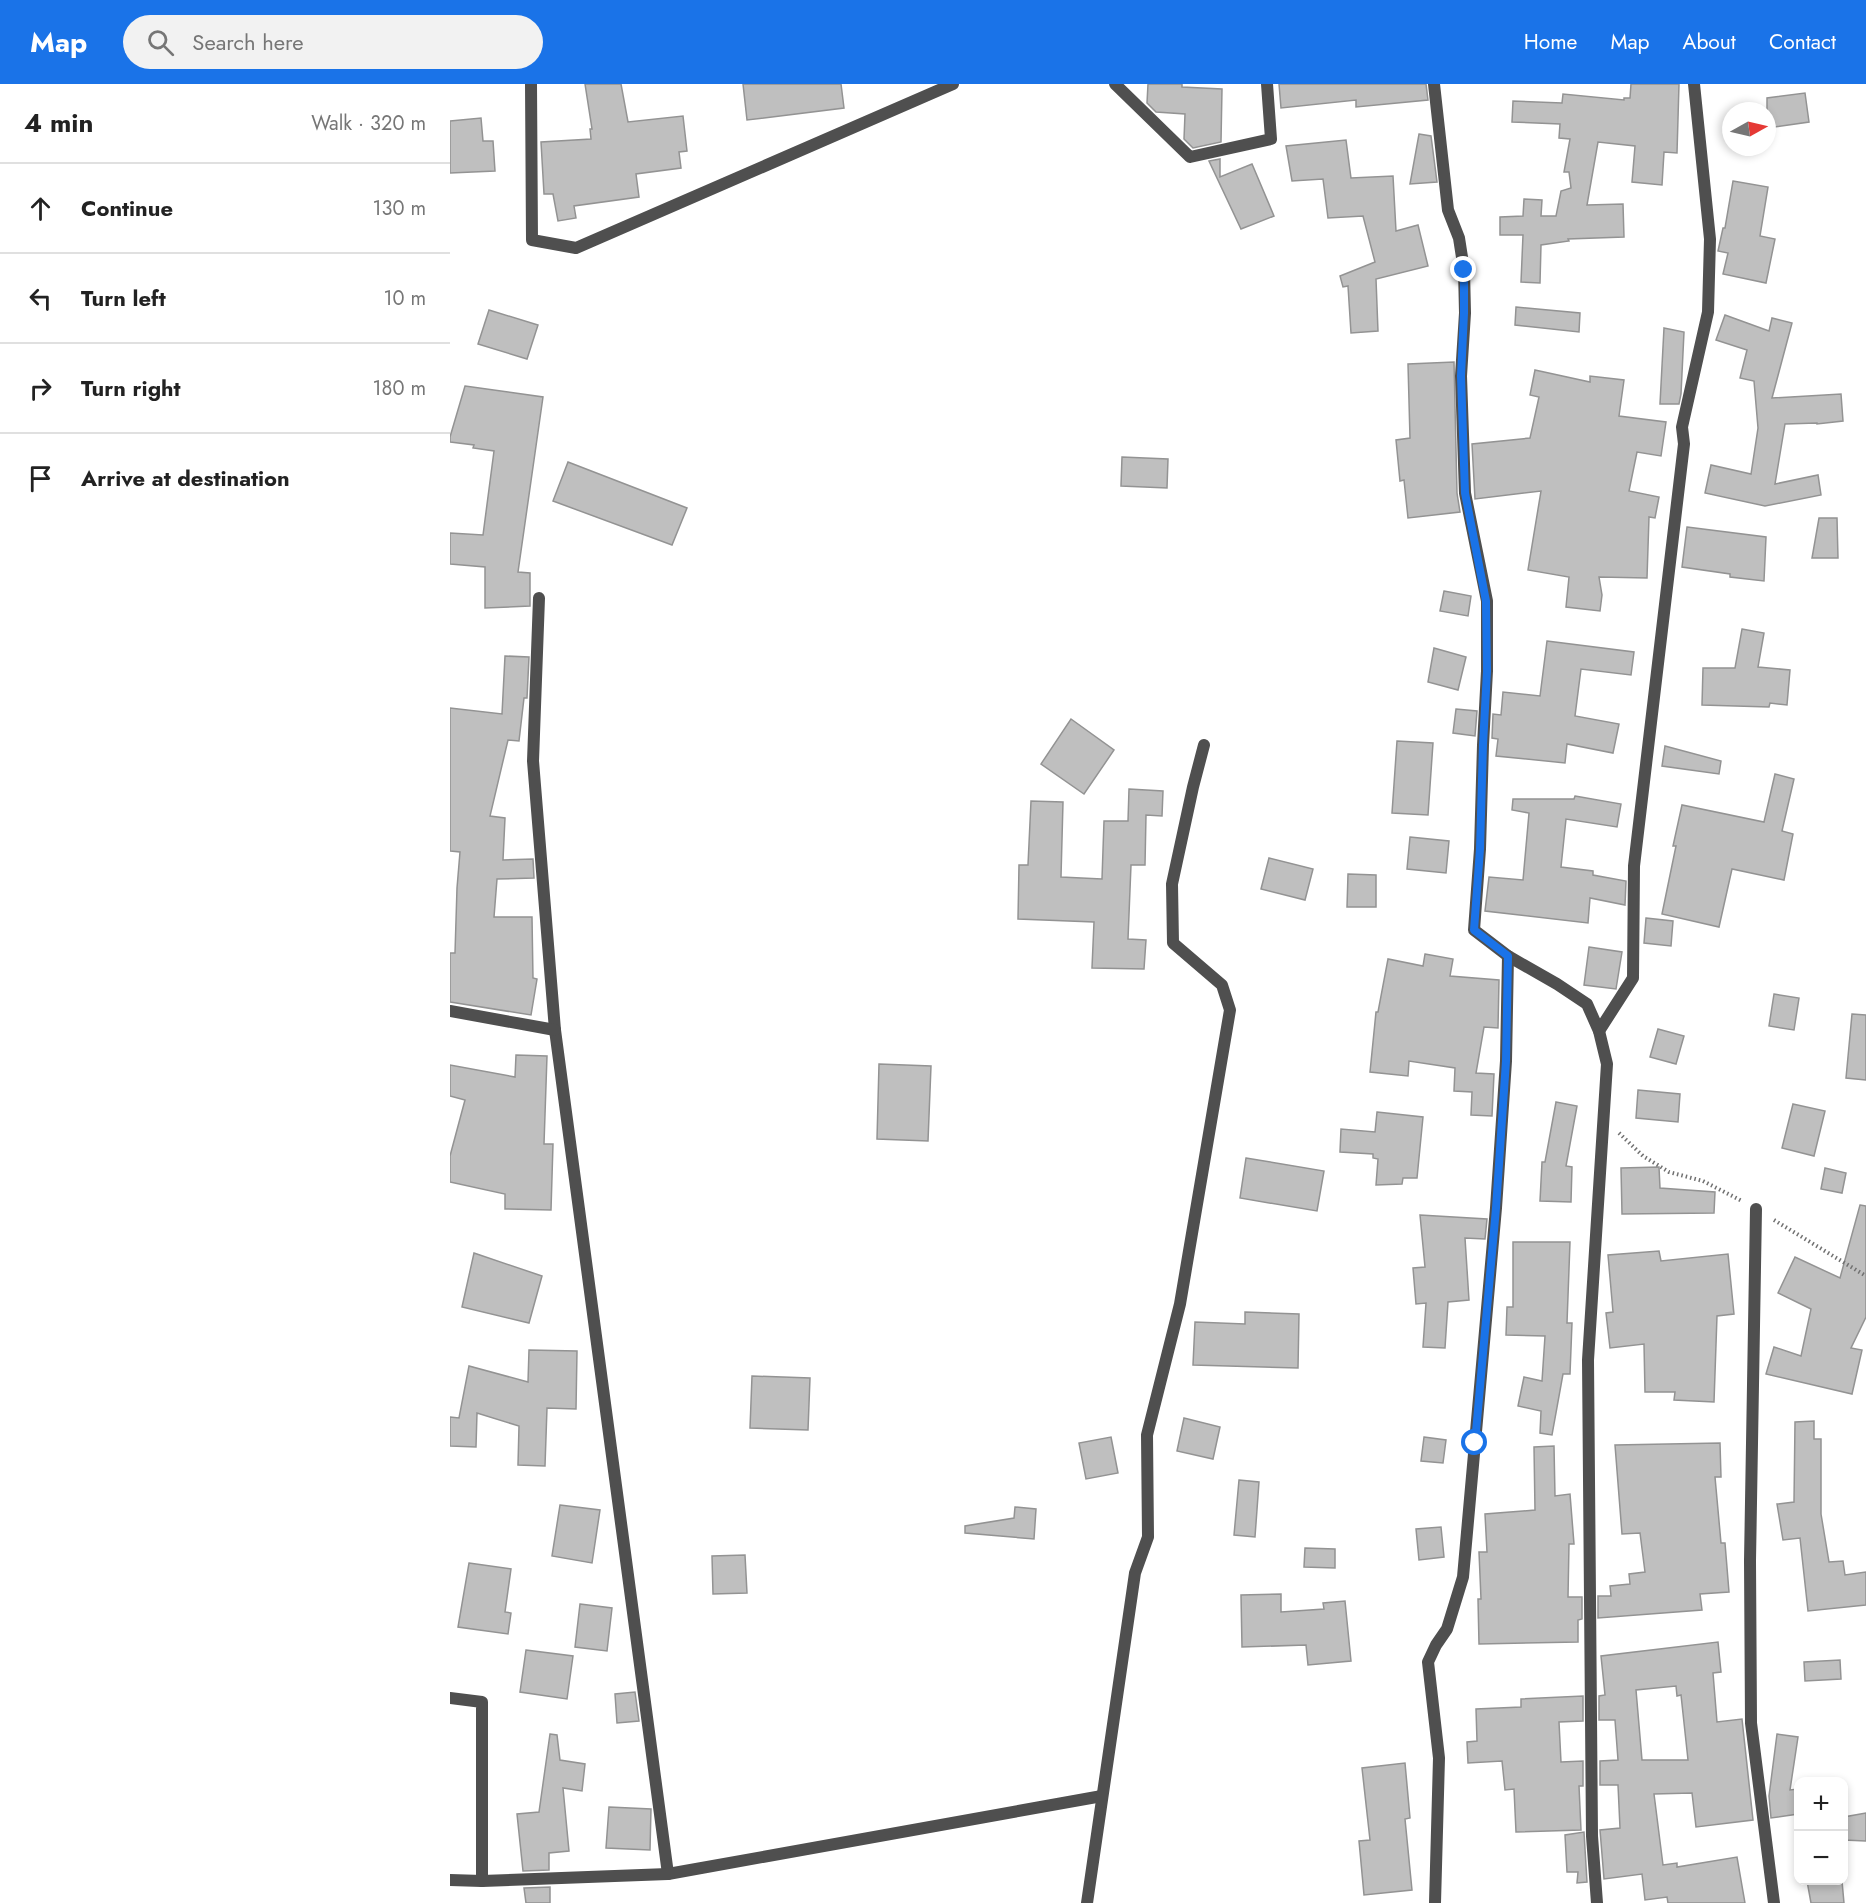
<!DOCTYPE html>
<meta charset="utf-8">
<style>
body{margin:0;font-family:Jost,sans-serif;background:#f2f2f2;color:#222}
.controls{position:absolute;right:18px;bottom:18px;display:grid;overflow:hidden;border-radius:12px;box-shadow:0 3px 9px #0003}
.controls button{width:54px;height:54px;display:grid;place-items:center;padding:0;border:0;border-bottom:2px solid #e0e0e0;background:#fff;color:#222;font:30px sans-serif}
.compass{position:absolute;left:1272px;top:18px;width:54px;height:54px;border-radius:50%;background:#fff;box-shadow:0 3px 9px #0003;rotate:82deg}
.stop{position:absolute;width:18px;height:18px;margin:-14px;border:4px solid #1a73e8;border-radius:50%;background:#fff}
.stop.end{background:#1a73e8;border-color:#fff;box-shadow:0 2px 6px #0008}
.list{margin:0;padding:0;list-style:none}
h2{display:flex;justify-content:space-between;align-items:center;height:78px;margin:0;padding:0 24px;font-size:26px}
h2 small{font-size:20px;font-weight:400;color:#767676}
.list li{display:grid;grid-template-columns:39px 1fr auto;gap:18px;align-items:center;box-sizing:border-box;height:90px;padding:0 24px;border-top:2px solid #e0e0e0}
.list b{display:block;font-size:22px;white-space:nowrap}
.list em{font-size:20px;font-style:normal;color:#767676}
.icon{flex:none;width:33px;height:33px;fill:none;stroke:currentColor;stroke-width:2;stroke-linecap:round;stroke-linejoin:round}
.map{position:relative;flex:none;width:1416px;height:1819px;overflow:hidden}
header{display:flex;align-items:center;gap:36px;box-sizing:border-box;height:84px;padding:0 30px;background:#1a73e8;color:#fff}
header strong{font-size:28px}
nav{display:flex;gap:33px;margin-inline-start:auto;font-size:21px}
.search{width:420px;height:54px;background:#f2f2f2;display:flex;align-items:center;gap:15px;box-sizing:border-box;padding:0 21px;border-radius:33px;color:#767676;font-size:22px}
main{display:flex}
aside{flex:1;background:#fff}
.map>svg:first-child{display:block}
.building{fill:#bfbfbf;stroke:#939393;stroke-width:1.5;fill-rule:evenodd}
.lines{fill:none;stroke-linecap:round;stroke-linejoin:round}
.path{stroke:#717171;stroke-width:4;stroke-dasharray:1.5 3;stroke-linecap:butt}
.lane{stroke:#4f4f4f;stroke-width:12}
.street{stroke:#4f4f4f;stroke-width:12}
.route{stroke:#1a73e8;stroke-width:8}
</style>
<header>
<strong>Map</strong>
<div class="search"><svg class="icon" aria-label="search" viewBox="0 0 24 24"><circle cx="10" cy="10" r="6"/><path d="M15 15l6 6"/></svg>Search here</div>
<nav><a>Home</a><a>Map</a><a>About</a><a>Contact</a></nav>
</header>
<main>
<aside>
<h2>4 min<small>Walk · 320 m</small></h2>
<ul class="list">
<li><svg class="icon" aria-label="ahead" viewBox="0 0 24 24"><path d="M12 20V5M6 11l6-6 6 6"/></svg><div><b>Continue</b></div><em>130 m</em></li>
<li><svg class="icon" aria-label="left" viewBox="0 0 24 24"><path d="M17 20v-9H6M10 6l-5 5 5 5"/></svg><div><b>Turn left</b></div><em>10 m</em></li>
<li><svg class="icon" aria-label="right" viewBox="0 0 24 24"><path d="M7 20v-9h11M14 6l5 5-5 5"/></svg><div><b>Turn right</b></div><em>180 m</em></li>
<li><svg class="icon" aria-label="arrive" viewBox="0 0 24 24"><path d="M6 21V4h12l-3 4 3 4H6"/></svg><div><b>Arrive at destination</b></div></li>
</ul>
</aside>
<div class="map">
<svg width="1416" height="1819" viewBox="0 0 1416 1819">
<rect width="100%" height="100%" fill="#fff"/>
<!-- building -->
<g class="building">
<path d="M 135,0 L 171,0 L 178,38 L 233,32 L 237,67 L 229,68 L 231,84 L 186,90 L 189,113 L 124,122 L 126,134 L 108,137 L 103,110 L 94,110 L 91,58 L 141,55 L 140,45 L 142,45 Z"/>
<path d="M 293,0 L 391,0 L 394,24 L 297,36 Z"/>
<path d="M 698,0 L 732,0 L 732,3 L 772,5 L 771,58 L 743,64 L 734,55 L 735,30 L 706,28 L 697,19 Z"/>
<path d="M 829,0 L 976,0 L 978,16 L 906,23 L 906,16 L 831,24 Z"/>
<path d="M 1181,0 L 1229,0 L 1227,69 L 1214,68 L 1212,101 L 1182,98 L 1185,62 L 1148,58 L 1137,121 L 1173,120 L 1174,153 L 1118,155 L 1119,157 L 1091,161 L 1090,199 L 1071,198 L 1073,151 L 1050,151 L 1050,133 L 1073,132 L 1074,115 L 1092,116 L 1091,132 L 1106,132 L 1111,107 L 1121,104 L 1119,88 L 1114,88 L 1120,55 L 1109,54 L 1110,40 L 1062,38 L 1063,17 L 1112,19 L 1113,10 L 1174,16 L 1174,14 L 1180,14 Z"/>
<path d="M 1355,9 L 1359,38 L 1317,44 L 1317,14 Z"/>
<path d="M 31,34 L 33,57 L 43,57 L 45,87 L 0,89 L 0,37 Z"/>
<path d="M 969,50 L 981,52 L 987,98 L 960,100 Z"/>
<path d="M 896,56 L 901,94 L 943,92 L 946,147 L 968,141 L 978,182 L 926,195 L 928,247 L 901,249 L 898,202 L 893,203 L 890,192 L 925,178 L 913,132 L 878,134 L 873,95 L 842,97 L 836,62 Z"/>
<path d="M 770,75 L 770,93 L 802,80 L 824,132 L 791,145 L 759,77 Z"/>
<path d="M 1283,97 L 1318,103 L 1310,152 L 1325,155 L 1316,199 L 1273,190 L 1278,169 L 1268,167 L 1273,144 L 1275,144 Z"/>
<path d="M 1066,223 L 1130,229 L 1129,248 L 1065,241 Z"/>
<path d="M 39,226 L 88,241 L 77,275 L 28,260 Z"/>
<path d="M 1275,231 L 1319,247 L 1322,234 L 1342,239 L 1322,314 L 1391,310 L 1393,337 L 1367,340 L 1367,339 L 1335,340 L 1325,400 L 1368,391 L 1371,411 L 1315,422 L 1255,409 L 1261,381 L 1301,390 L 1308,344 L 1304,297 L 1290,294 L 1297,266 L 1266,256 Z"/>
<path d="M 1214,244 L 1234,248 L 1231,310 L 1229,320 L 1210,320 Z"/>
<path d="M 1004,278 L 1007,409 L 1010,428 L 958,434 L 954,396 L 950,397 L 946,356 L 960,354 L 958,280 Z"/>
<path d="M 1085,286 L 1140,298 L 1140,292 L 1174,296 L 1169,332 L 1216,338 L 1211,372 L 1187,368 L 1179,407 L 1209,413 L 1205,434 L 1199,433 L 1197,494 L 1149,493 L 1152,511 L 1150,527 L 1116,523 L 1119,493 L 1078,486 L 1091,407 L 1025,415 L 1022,360 L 1080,354 L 1089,313 L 1080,311 Z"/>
<path d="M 15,302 L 93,313 L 68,488 L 80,489 L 80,522 L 35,524 L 35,483 L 0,480 L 0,449 L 33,451 L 44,367 L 23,364 L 24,361 L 0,358 L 0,353 Z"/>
<path d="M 672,373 L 718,375 L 717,404 L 671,402 Z"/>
<path d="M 118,378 L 237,424 L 222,461 L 103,417 Z"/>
<path d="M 1369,434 L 1387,434 L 1388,474 L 1362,474 Z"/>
<path d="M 1237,443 L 1316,453 L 1314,497 L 1280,493 L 1280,490 L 1232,483 Z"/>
<path d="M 994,507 L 1021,512 L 1018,532 L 990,527 Z"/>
<path d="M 1292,545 L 1314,549 L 1308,583 L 1340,586 L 1337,621 L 1320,619 L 1319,623 L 1252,621 L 1253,584 L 1285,584 Z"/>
<path d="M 1097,557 L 1184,568 L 1181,591 L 1131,585 L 1125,632 L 1169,640 L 1163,669 L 1117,660 L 1115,679 L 1046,672 L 1048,655 L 1042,654 L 1043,630 L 1051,631 L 1053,608 L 1090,612 Z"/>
<path d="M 984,564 L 1016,573 L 1008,606 L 978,598 Z"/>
<path d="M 55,572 L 79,573 L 77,614 L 74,614 L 69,657 L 58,656 L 40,732 L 55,734 L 53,776 L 83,775 L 84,794 L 47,795 L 44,833 L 82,833 L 83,894 L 87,895 L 81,931 L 0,918 L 0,869 L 5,869 L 7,804 L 10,768 L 0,767 L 0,624 L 52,630 Z"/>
<path d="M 1006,625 L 1027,627 L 1025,652 L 1003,649 Z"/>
<path d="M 621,635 L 664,666 L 634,710 L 591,680 Z"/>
<path d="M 947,657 L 983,659 L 978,731 L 942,729 Z"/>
<path d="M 1215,662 L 1271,677 L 1269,690 L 1212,682 Z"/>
<path d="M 1325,690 L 1344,695 L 1332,747 L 1343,750 L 1334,796 L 1282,785 L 1269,843 L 1212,830 L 1226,762 L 1223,762 L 1232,721 L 1314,738 Z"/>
<path d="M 679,705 L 713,707 L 712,732 L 696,731 L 695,781 L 681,781 L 678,855 L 696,856 L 694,885 L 642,884 L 644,838 L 568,835 L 569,781 L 578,781 L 581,717 L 613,718 L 611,793 L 652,795 L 654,737 L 678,737 Z"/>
<path d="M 1125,712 L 1171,720 L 1167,743 L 1116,735 L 1111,783 L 1143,787 L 1143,791 L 1176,797 L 1175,821 L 1140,814 L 1138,839 L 1035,827 L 1039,793 L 1073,796 L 1079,729 L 1062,726 L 1063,715 L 1124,715 Z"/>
<path d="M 960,753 L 999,757 L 996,789 L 957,785 Z"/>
<path d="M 819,774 L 863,785 L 855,816 L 811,805 Z"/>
<path d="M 898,790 L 926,791 L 926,823 L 897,823 Z"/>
<path d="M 1196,834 L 1223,837 L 1221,862 L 1194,859 Z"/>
<path d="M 1139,863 L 1172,868 L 1166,905 L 1134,901 Z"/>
<path d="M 975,870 L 1003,875 L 1000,892 L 1049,896 L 1048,944 L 1034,943 L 1026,989 L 1044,990 L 1042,1032 L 1021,1031 L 1022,1008 L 1004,1007 L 1005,984 L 959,977 L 958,992 L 920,988 L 926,928 L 928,928 L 938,875 L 973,882 Z"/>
<path d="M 1324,910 L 1349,914 L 1344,946 L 1319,942 Z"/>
<path d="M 1402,930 L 1416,931 L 1416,996 L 1396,994 Z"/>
<path d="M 1208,945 L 1234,952 L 1226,980 L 1200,973 Z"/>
<path d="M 66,971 L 97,972 L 94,1060 L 103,1060 L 101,1126 L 55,1125 L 55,1110 L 0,1098 L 0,1072 L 15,1016 L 0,1012 L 0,981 L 65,993 Z"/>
<path d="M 429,980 L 481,982 L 478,1057 L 427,1055 Z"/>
<path d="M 1188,1006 L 1230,1010 L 1228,1038 L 1186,1034 Z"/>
<path d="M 1106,1018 L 1127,1022 L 1116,1082 L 1122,1083 L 1121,1118 L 1090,1117 L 1092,1078 L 1095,1078 Z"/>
<path d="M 1343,1020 L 1375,1027 L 1364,1072 L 1332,1064 Z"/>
<path d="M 927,1028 L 973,1033 L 967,1094 L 953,1094 L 952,1100 L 926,1101 L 928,1075 L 923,1074 L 923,1070 L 890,1068 L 891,1045 L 925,1048 Z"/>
<path d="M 796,1074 L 874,1087 L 867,1127 L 790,1114 Z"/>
<path d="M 1209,1083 L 1210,1104 L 1265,1108 L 1264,1129 L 1172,1130 L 1171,1084 Z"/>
<path d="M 1375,1084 L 1396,1089 L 1392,1109 L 1371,1105 Z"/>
<path d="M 1410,1121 L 1416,1122 L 1416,1233 L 1401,1264 L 1412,1266 L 1402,1310 L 1316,1290 L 1324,1263 L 1351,1272 L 1361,1225 L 1328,1209 L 1345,1173 L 1390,1194 Z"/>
<path d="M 970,1131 L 1037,1135 L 1035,1155 L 1015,1154 L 1019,1216 L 998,1218 L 995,1264 L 973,1263 L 976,1219 L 966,1220 L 963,1184 L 975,1183 Z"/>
<path d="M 1063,1158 L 1120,1158 L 1117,1239 L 1122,1239 L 1120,1290 L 1113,1290 L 1102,1351 L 1090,1349 L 1091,1327 L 1068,1322 L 1074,1293 L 1092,1297 L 1095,1252 L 1056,1251 L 1057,1223 L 1063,1223 Z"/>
<path d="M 1209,1167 L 1211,1177 L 1278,1170 L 1284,1230 L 1267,1232 L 1264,1318 L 1224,1316 L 1225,1308 L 1195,1308 L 1194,1260 L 1160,1264 L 1156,1229 L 1163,1228 L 1158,1171 Z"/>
<path d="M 24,1169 L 92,1192 L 79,1239 L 12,1223 Z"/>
<path d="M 795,1228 L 849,1230 L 848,1284 L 743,1281 L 745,1238 L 795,1240 Z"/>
<path d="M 79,1266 L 127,1267 L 126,1325 L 97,1324 L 95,1382 L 68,1381 L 69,1342 L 27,1329 L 26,1363 L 0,1362 L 0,1333 L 9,1334 L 19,1282 L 78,1298 Z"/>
<path d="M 302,1292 L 360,1294 L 358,1346 L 300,1344 Z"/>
<path d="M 734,1334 L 770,1343 L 763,1375 L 727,1367 Z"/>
<path d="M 1364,1337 L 1364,1355 L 1371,1355 L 1371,1430 L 1379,1478 L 1393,1477 L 1395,1491 L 1416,1488 L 1416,1521 L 1358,1527 L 1350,1454 L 1333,1456 L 1327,1420 L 1344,1418 L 1345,1338 Z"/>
<path d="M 661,1353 L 668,1389 L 636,1395 L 629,1359 Z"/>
<path d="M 974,1353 L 996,1356 L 993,1379 L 971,1377 Z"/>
<path d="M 1270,1359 L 1271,1393 L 1265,1393 L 1271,1459 L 1275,1459 L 1279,1508 L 1250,1510 L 1252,1526 L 1148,1534 L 1148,1512 L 1161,1512 L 1160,1502 L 1180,1500 L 1179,1490 L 1195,1488 L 1190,1449 L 1172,1450 L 1165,1361 Z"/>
<path d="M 1104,1362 L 1105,1412 L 1120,1410 L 1124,1460 L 1119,1460 L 1118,1513 L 1132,1513 L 1132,1535 L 1128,1536 L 1128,1558 L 1029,1560 L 1028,1515 L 1031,1515 L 1029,1468 L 1037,1468 L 1035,1430 L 1085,1426 L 1084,1363 Z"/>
<path d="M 789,1396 L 809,1398 L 805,1453 L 784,1451 Z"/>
<path d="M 110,1421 L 150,1426 L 142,1479 L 102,1472 Z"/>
<path d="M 565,1423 L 586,1425 L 584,1455 L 515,1449 L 515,1442 L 564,1434 Z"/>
<path d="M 991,1443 L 994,1473 L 969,1476 L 966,1445 Z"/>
<path d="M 855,1464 L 885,1465 L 885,1484 L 854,1483 Z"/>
<path d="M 295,1471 L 297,1509 L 263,1510 L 262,1472 Z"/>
<path d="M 19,1479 L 61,1485 L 55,1528 L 61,1529 L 58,1550 L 8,1543 Z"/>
<path d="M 831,1510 L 831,1528 L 874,1525 L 873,1519 L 895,1517 L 901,1577 L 858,1581 L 856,1561 L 792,1563 L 791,1511 Z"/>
<path d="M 130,1520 L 162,1524 L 157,1567 L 125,1563 Z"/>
<path d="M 1268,1558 L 1271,1588 L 1263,1589 L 1267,1638 L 1292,1635 L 1303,1736 L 1246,1743 L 1242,1709 L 1204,1710 L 1213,1781 L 1227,1779 L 1227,1783 L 1287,1773 L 1295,1819 L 1218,1819 L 1217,1813 L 1195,1816 L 1192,1790 L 1154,1795 L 1150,1746 L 1170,1744 L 1168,1701 L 1150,1701 L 1150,1677 L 1168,1676 L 1165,1636 L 1149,1636 L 1149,1612 L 1155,1611 L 1151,1572 ZM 1226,1602 L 1227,1612 L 1231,1611 L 1238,1676 L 1192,1676 L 1186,1606 Z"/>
<path d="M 76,1566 L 123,1572 L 117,1615 L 70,1608 Z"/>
<path d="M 1390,1576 L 1391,1595 L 1355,1597 L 1354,1578 Z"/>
<path d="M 185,1608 L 189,1637 L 167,1639 L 165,1610 Z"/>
<path d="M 1133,1612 L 1133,1637 L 1109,1638 L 1111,1678 L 1133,1677 L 1133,1702 L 1129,1702 L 1131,1746 L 1066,1748 L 1064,1705 L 1055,1706 L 1052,1677 L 1018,1679 L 1017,1658 L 1027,1657 L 1026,1625 L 1071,1623 L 1071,1615 Z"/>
<path d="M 100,1650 L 107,1651 L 110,1676 L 135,1680 L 132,1707 L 113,1704 L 119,1767 L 99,1769 L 99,1786 L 73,1787 L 67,1730 L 89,1728 Z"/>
<path d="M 1327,1650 L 1348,1653 L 1340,1706 L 1348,1705 L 1348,1730 L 1321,1734 L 1319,1712 Z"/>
<path d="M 955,1679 L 960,1734 L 955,1735 L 962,1806 L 914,1811 L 909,1757 L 920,1756 L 912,1684 Z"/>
<path d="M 159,1723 L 201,1725 L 200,1766 L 156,1764 Z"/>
<path d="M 1416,1729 L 1416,1757 L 1394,1756 L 1394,1733 Z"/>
<path d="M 1134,1748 L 1137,1798 L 1127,1799 L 1128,1788 L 1117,1788 L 1115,1751 Z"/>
<path d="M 1357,1797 L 1392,1797 L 1394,1819 L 1361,1819 Z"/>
<path d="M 100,1803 L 100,1819 L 76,1819 L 74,1804 Z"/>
</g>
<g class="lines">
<!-- path -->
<g class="path">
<path d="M 1169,1049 L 1193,1072 L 1219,1088 L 1253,1097 L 1292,1117"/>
<path d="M 1324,1136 L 1416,1192"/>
</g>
<!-- lane -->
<path class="lane" d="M 1300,1477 L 1301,1639 L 1324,1819"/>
<!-- street -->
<g class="street">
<path d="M 81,0 L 82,156 L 126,164 L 503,0"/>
<path d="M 665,0 L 740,73 L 821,55 L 817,0"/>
<path d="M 984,0 L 998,126 L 1009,154 L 1014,186 L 1015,229 L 1011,292 L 1015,409 L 1037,517 L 1037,587 L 1033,661 L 1030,765 L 1024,846 L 1058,872 L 1107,900 L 1137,920 L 1149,947 L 1157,980 L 1138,1276 L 1142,1752 L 1147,1819"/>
<path d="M 89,514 L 83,677 L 105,946 L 218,1790"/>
<path d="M 0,927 L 105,946"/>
<path d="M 1149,947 L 1183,894 L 1184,782 L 1234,360 L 1232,343 L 1258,228 L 1260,155 L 1244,0"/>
<path d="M 1300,1477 L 1306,1125"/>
<path d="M 0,1614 L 32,1618 L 32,1797"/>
<path d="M 0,1796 L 32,1797 L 218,1790 L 652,1712"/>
<path d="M 637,1819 L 685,1489 L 698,1453 L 697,1351 L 730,1220 L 780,926 L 772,901 L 723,859 L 722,800 L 743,703 L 754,661"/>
<path d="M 985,1819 L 989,1674 L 978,1578 L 986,1561 L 997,1545 L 1013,1493 L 1046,1124 L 1056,977 L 1058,872"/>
</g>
</g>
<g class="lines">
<!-- route -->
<path class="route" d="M 1014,186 L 1014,229 L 1011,292 L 1015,409 L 1036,517 L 1037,587 L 1033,661 L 1030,765 L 1024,846 L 1058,872 L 1056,977 L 1046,1124 L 1025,1359"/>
</g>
</svg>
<div class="controls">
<button>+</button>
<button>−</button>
</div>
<svg class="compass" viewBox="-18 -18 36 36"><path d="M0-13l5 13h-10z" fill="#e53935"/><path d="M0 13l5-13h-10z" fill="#767676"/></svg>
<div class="stop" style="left:1025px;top:1359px"></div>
<div class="stop end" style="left:1014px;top:186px"></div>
</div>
</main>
